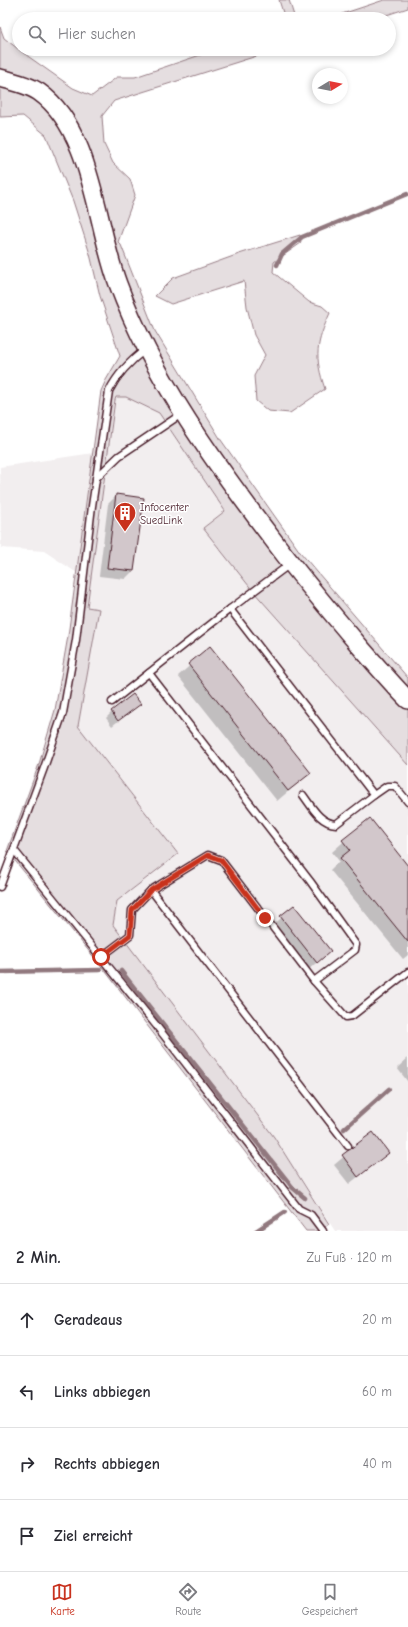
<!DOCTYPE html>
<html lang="de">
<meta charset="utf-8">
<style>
body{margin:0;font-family:"Comic Neue",sans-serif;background:#f2f2f3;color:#2b2b33}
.compass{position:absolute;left:312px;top:68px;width:36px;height:36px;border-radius:50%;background:#fff;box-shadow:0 2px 6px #0003;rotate:80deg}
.stop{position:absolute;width:12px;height:12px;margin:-9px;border:3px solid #c8321e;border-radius:50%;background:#fff}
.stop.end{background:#c8321e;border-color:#fff;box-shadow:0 1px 4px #0008}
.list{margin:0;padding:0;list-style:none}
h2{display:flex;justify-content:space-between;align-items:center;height:52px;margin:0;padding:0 16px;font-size:17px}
h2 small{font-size:13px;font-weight:400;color:#7c7c81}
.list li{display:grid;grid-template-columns:26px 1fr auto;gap:12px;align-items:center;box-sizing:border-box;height:72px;padding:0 16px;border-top:1px solid #e1e1e2}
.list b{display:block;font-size:15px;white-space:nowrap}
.list em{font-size:13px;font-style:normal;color:#7c7c81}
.icon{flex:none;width:22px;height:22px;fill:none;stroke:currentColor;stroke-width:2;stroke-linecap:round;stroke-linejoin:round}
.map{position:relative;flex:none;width:408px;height:1231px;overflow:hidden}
.search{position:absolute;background:#fff;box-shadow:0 2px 6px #0003;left:12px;right:12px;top:12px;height:44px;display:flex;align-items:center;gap:10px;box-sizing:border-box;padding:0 14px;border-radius:22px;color:#7c7c81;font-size:15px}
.sheet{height:340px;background:#fff}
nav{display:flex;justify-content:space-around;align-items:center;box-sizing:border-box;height:56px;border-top:1px solid #e1e1e2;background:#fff;font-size:11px;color:#7c7c81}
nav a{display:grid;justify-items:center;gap:2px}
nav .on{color:#c8321e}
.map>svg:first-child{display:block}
.built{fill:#f2eeef}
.green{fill:#e5dee0;stroke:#987e86}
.shadow{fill:#0003}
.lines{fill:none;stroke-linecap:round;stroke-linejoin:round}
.stream{stroke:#91787e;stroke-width:4.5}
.building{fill:#d2c7cb;stroke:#4a1f2b}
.lane-casing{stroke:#4a1f2b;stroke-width:9}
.secondary-casing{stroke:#4a1f2b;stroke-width:20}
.lane{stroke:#fff;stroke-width:6}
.secondary{stroke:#fff;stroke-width:17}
.route{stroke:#c8321e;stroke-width:5}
.labels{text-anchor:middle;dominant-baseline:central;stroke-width:3;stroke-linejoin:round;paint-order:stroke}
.poi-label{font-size:11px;fill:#4a1f2b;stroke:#fff;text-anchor:start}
</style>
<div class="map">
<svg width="408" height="1231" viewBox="0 0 408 1231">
<rect width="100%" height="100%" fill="#fff"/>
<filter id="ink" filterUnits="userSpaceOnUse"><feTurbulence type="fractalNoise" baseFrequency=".025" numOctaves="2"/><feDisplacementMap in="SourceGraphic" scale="8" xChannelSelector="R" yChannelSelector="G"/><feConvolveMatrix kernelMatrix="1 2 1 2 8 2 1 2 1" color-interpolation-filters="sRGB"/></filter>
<g filter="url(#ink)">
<!-- built -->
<g class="built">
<path d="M 116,397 L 126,397 L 159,413 L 225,511 L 203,528 L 253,591 L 408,765 L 408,1231 L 335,1231 L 274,1137 L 113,925 L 117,901 L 178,854 L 78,726 L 99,609 L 87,607 Z"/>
<path d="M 93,453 L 77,573 L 44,551 L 1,548 L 0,467 Z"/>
</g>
<!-- green -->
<g class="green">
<path d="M 279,0 L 289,0 L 295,19 L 285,19 Z"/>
<path d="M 384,0 L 408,0 L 408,8 L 374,19 L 327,19 Z"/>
<path d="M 0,27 L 4,38 L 22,52 L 73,88 L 92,96 L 117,77 L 135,77 L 218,49 L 279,49 L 114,101 L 102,116 L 104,144 L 113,163 L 130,179 L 135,195 L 118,242 L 121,245 L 155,331 L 221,440 L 300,552 L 408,678 L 408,765 L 253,591 L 203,528 L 225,511 L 159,413 L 126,397 L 116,397 L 115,400 L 87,607 L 99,609 L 78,726 L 178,854 L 117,901 L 113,925 L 274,1137 L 329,1224 L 319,1231 L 306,1231 L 106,972 L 7,851 L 39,764 L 55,710 L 68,636 L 101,391 L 106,380 L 120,356 L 100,296 L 90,254 L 73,201 L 46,135 L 23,116 L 0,117 Z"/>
<path d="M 300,235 L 301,243 L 274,262 L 273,272 L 309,302 L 322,306 L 330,313 C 316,344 314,356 325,389 L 290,413 L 268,411 L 256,401 L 254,376 L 265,355 L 254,335 L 247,307 L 244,281 L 171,304 L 155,296 L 173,278 L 239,254 Z"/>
</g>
<!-- shadow -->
<g class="shadow">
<path d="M 117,495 L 133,571 L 125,579 L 99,576 L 108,504 Z"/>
<path d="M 210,648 L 310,773 L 277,801 L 178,676 Z"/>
<path d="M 139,704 L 112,726 L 106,718 L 112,712 Z"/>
<path d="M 369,819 L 408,869 L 408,955 L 403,959 L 330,870 L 339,861 L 332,852 Z"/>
<path d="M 294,907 L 330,951 L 308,970 L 272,926 Z"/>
<path d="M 408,1058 L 408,1082 L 397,1068 Z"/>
<path d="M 372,1133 L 388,1153 L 349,1184 L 334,1165 Z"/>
</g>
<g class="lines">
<!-- stream -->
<g class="stream">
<path d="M 277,265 L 282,254 L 302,237 L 407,194"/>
<path d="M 121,971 L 293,1188 L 305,1198"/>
<path d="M 0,972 L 100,970"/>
<path d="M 344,1129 L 389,1089"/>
<path d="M 256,1231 L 285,1212"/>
</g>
</g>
<!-- building -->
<g class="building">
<path d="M 116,494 L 144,498 L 134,571 L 107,568 Z"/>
<path d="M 210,646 L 311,773 L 288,791 L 188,664 Z"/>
<path d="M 133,694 L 141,704 L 118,721 L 111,711 Z"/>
<path d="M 370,818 L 408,866 L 408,942 L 340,858 L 350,850 L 342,840 Z"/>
<path d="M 294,905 L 331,951 L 317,963 L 280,916 Z"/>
<path d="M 373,1132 L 389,1153 L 358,1177 L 342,1155 Z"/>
</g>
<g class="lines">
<!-- lane casing -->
<g class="lane-casing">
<g id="lane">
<path d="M 96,478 L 119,456 L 183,413"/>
<path d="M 230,609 L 290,564"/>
<path d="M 149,673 L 310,881 L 356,945 L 355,950 L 314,981"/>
<path d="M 112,702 L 230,609 L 374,795 L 387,786 L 395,786 L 408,802"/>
<path d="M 303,795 C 312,807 320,823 336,824 L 374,795"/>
<path d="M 14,850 L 155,1024 L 299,1209 L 311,1215 L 323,1231"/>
<path d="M 0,887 L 44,768 L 63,713 L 76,640 L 92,506 L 109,391 C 118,373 130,361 146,349"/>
<path d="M 101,957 L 130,935 L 132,910 L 151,890"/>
<path d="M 348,1146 L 151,890 L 208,855 L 221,860 L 314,981 L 346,1017 L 352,1016 L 408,972"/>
</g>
</g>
<!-- secondary casing -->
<g class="secondary-casing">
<path id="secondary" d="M 0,78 C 12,81 29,85 39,92 C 93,130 96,227 118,284 C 153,379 216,465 277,545 C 304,581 333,615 362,649 C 377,666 392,684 408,700"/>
</g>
<!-- lane -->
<use href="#lane" class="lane"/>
<!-- secondary -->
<use href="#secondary" class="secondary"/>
</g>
</g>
<g class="lines" filter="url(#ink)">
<!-- route -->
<path class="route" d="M 101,957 L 130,935 L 132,910 L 151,890 L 208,855 L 221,860 L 265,918"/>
</g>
<!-- icons -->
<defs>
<g id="building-pin" transform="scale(1.15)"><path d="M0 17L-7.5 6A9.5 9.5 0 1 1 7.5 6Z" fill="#c8321e" stroke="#fff"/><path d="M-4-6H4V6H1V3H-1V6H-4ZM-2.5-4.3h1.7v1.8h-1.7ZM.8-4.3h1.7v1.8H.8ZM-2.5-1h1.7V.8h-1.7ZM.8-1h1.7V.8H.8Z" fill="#fff"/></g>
</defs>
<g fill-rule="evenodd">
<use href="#building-pin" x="125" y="513"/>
</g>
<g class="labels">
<!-- poi labels -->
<g class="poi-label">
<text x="140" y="507">Infocenter<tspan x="140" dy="13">SuedLink</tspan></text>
</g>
</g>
</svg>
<svg class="compass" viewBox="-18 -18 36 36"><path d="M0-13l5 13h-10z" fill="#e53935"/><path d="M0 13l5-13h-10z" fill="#7c7c81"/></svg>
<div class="stop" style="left:101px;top:957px"></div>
<div class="stop end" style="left:265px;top:918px"></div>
<div class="search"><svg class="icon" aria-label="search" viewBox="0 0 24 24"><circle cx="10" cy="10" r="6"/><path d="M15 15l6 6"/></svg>Hier suchen</div>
</div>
<section class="sheet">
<h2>2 Min.<small>Zu Fuß · 120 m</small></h2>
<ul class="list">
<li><svg class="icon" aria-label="ahead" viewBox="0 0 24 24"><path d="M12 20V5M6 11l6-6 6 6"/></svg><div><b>Geradeaus</b></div><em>20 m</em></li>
<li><svg class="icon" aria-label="left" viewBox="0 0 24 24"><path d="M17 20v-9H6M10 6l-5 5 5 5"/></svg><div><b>Links abbiegen</b></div><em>60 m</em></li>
<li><svg class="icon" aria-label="right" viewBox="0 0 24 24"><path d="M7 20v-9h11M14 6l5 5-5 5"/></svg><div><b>Rechts abbiegen</b></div><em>40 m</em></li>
<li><svg class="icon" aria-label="arrive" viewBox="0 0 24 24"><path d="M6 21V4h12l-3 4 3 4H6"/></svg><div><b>Ziel erreicht</b></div></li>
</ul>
</section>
<nav>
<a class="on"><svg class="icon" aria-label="map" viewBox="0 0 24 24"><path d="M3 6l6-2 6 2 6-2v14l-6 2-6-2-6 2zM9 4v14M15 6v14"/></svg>Karte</a>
<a><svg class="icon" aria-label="directions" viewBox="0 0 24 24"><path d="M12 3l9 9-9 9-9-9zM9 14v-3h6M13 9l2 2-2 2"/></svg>Route</a>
<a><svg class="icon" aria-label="saved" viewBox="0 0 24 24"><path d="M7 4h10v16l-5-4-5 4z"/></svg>Gespeichert</a>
</nav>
